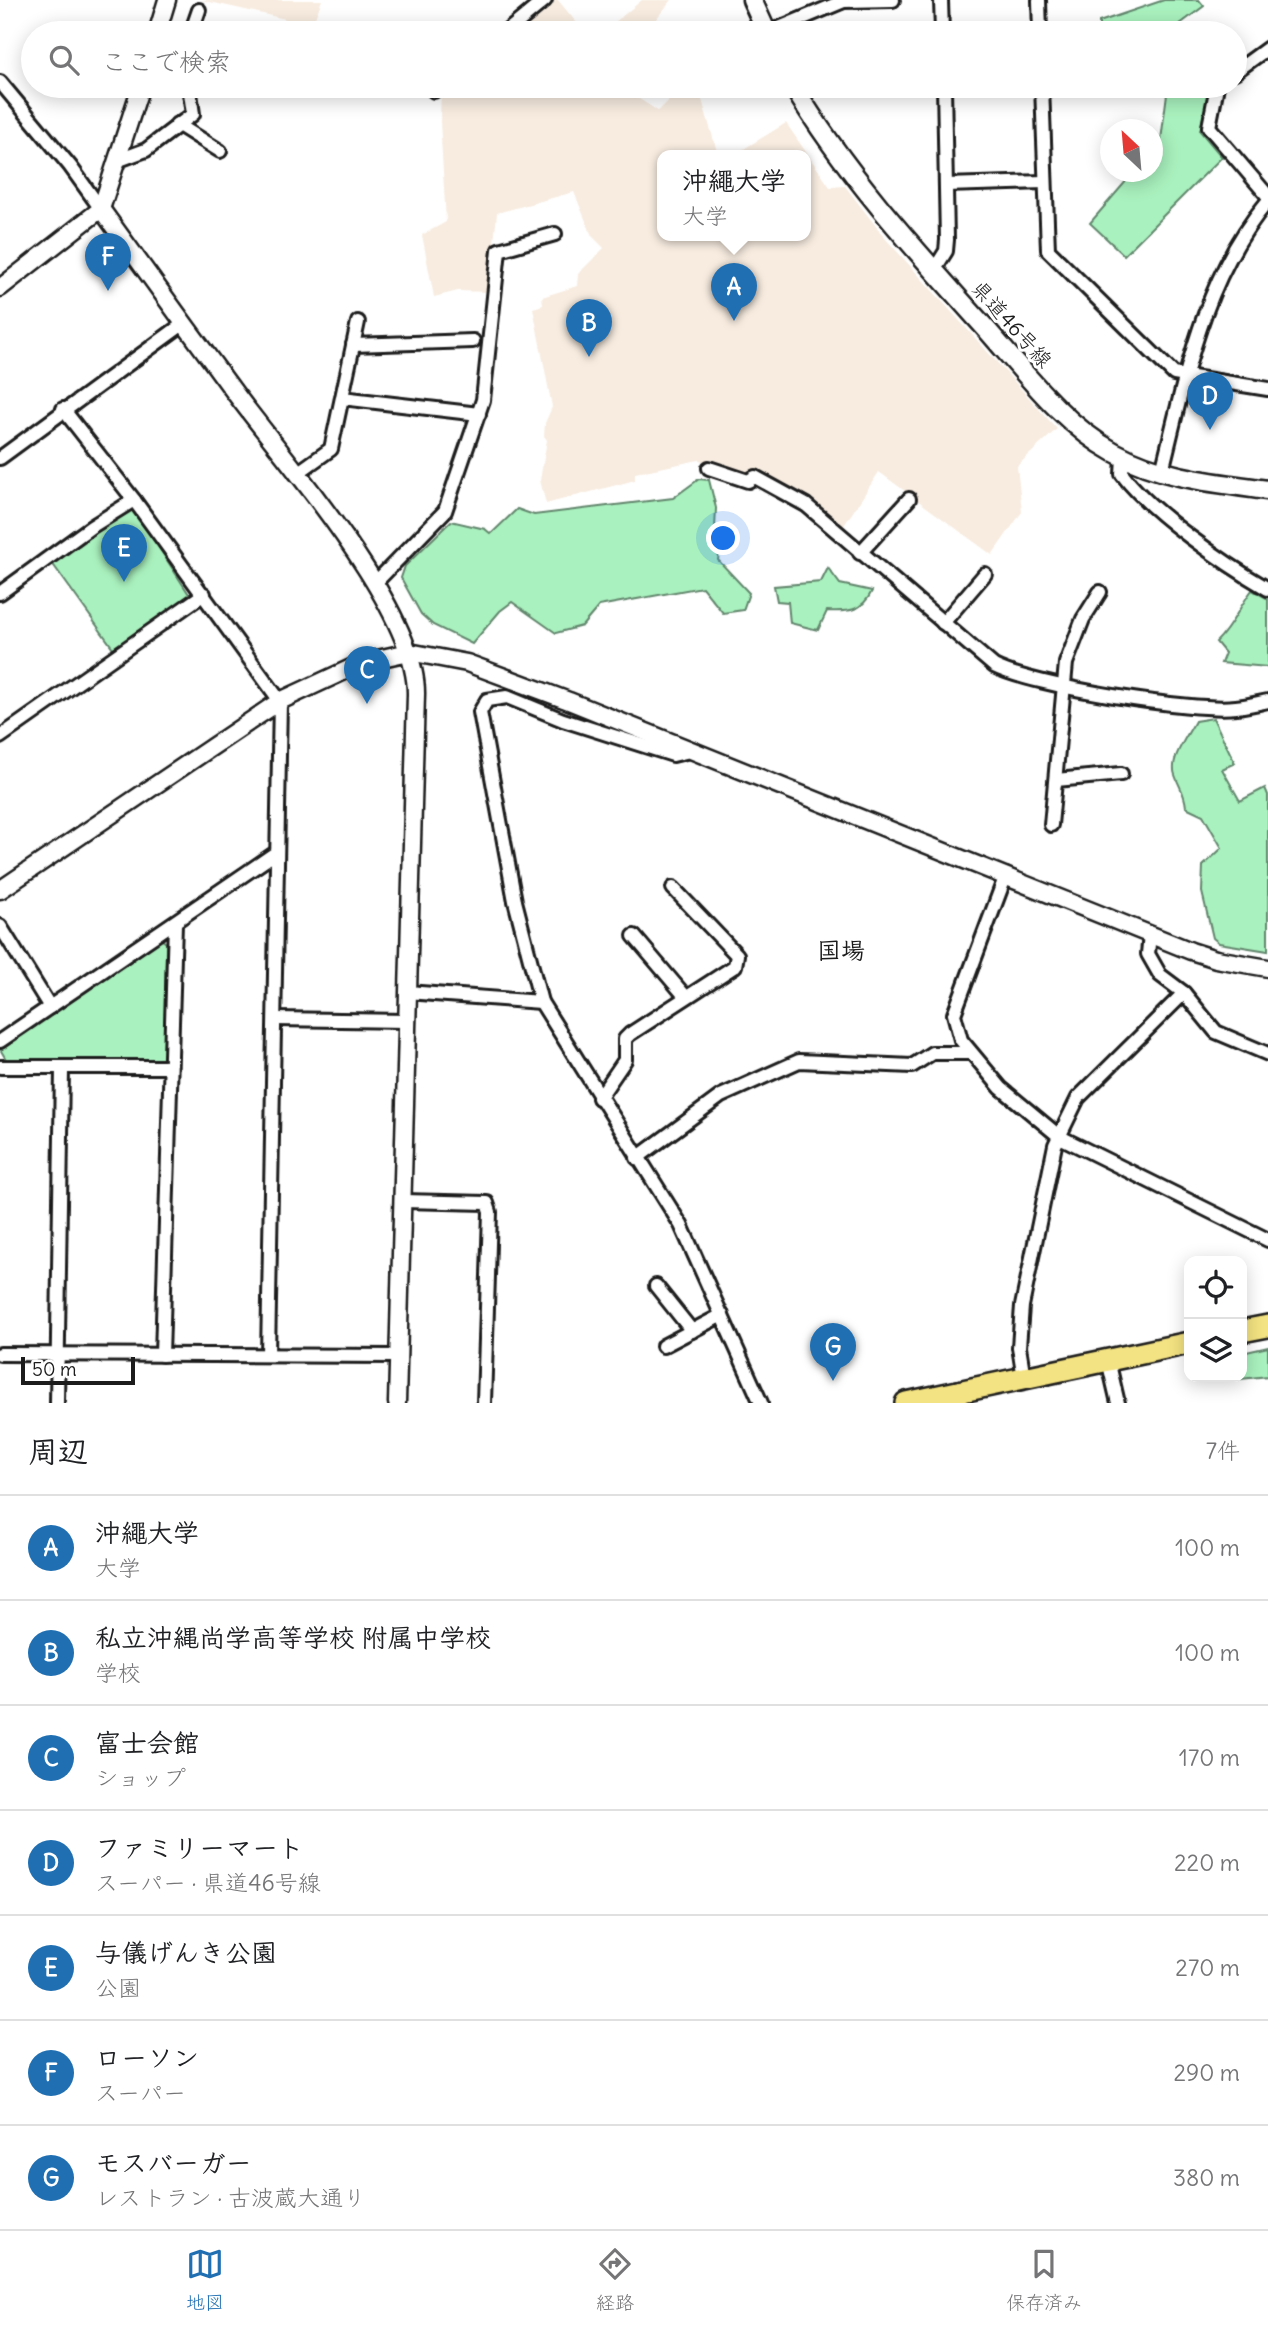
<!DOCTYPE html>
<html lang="ja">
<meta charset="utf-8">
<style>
body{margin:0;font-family:Delius,"Klee One",sans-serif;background:#f2f2f2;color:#202124}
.controls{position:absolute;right:21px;bottom:21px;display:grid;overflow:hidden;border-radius:14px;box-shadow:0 4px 18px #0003}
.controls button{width:63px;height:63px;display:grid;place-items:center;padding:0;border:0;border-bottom:2px solid #e0e0e0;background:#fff;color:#202124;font:35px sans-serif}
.compass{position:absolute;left:1100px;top:119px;width:63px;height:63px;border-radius:50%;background:#fff;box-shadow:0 4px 18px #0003;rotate:334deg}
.scale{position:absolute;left:21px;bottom:18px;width:114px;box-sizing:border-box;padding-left:7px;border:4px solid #1c1c1c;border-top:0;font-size:19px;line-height:24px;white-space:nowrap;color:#1c1c1c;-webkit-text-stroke:5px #fff;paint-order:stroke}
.you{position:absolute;left:724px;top:539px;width:24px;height:24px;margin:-18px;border:5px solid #fff;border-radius:50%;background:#1a73e8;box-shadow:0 0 0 10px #1a73e833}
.badge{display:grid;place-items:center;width:46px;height:46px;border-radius:50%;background:#1f6fb2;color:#fff;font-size:23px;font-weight:700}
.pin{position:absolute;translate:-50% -58px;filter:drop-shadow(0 2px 4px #0008)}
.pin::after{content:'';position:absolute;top:37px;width:24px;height:21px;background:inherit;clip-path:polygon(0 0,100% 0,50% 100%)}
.popup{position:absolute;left:657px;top:150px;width:154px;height:91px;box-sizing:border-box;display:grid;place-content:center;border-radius:14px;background:#fff;filter:drop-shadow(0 2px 5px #0005);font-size:23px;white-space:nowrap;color:#757577}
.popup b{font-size:26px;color:#202124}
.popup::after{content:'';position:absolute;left:50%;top:100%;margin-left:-14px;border:14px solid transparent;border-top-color:#fff}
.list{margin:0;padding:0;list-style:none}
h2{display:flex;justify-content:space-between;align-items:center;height:91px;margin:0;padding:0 28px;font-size:30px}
h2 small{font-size:23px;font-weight:400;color:#757577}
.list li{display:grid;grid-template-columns:46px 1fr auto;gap:21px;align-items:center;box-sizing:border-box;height:105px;padding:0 28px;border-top:2px solid #e0e0e0}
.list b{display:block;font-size:26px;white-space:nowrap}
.list p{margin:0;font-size:23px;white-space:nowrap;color:#757577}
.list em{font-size:23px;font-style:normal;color:#757577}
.icon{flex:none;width:38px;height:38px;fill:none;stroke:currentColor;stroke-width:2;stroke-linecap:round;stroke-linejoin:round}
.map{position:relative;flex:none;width:1268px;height:1403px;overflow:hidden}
.search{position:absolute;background:#fff;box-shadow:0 4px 18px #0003;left:21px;right:21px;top:21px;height:77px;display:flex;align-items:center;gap:18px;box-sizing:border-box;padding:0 24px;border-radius:38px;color:#757577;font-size:26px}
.sheet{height:826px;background:#fff}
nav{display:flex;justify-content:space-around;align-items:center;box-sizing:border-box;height:98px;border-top:2px solid #e0e0e0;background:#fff;font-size:19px;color:#757577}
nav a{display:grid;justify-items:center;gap:4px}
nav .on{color:#1f6fb2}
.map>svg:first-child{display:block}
.built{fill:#f8ece0}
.green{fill:#a9f1be;stroke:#62866d;stroke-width:2}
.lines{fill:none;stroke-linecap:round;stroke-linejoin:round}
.minor-casing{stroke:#1c1c1c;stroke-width:18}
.tertiary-casing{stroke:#1c1c1c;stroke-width:21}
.secondary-casing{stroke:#1c1c1c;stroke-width:23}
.trunk-casing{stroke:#1c1c1c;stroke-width:26}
.minor{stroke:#fff;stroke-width:12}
.tertiary{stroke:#fff;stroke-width:16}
.secondary{stroke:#fff;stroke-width:18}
.trunk{stroke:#f4e382;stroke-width:21}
.labels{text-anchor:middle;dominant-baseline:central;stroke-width:6;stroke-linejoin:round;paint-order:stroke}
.street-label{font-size:21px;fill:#1c1c1c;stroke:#fff}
.quarter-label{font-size:24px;font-weight:bold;fill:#1c1c1c;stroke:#fff}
</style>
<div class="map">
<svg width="1268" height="1403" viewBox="0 0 1268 1403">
<rect width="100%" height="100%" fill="#fff"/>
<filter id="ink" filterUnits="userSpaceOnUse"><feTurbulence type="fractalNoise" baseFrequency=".0143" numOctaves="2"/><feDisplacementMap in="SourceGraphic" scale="14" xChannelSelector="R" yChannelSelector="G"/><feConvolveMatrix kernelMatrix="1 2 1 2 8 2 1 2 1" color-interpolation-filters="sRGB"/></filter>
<g filter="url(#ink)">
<!-- built -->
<g class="built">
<path d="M 201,0 L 322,0 L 309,33 L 302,33 L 285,19 Z"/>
<path d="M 551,0 L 558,0 L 585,33 L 514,33 Z"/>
<path d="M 642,0 L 672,0 L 644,33 L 590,33 L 614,23 Z"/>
<path d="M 446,86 L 619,86 L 658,111 L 682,88 L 698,86 L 718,155 L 662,155 L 662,235 L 806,235 L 806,155 L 734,155 L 786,123 L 830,187 L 845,186 L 885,238 L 1057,429 L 1017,466 L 1022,512 L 992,555 L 879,472 L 841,530 L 751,475 L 699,460 L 635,473 L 635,480 L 546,504 L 540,480 L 547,440 L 544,436 L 545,423 L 552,407 L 533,308 L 543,305 L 542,297 L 577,286 L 578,274 L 604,248 L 592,236 L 574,192 L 497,213 L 489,292 L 458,291 L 434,297 L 422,235 L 446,222 L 440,122 L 441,90 Z"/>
</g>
<!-- green -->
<g class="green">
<path d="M 1164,0 L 1199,0 L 1204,6 L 1168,33 L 1099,33 L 1099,22 Z"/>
<path d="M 1168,86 L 1208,94 L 1200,131 L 1222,157 L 1124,255 L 1090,223 L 1134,172 L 1152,172 L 1153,150 L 1161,140 Z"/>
<path d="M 699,479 L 709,480 L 716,508 L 715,529 L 722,536 L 718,560 L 749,593 L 743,610 L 723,613 L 702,587 L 599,606 L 582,626 L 556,633 L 512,602 L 500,611 L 472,644 L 433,625 L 421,614 L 401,578 L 405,566 L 451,521 L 485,529 L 491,534 L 517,509 L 534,515 L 673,498 Z"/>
<path d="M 132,506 L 194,602 L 118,655 L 52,563 Z"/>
<path d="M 828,568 L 840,584 L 872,591 C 862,612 848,612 827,611 L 818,630 L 790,623 L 788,602 L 777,601 L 774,586 L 821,582 Z"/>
<path d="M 1252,590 L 1268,599 L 1268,667 L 1221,663 L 1225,653 L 1216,642 C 1232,627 1239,607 1252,590 Z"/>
<path d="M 1213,718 L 1235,763 L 1222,769 L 1240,801 L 1265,788 L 1268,795 L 1268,951 L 1219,943 L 1213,938 L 1202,892 L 1203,866 L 1222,848 L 1203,815 L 1186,807 C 1185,793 1179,787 1175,775 C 1169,759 1188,735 1195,721 Z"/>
<path d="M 160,938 L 166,943 L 164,1059 L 155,1064 L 7,1061 L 0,1049 Z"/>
<path d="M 1268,1347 L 1268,1376 L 1231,1380 L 1242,1377 L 1242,1353 Z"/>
</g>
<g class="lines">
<!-- minor casing -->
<g class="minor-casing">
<g id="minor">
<path d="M 941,0 L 942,33"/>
<path d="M 1039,0 L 1040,33"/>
<path d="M 191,33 L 199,10"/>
<path d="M 505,33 L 545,0"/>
<path d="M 767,33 L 844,1 L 893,0"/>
<path d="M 1235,72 L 1268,48"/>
<path d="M 0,82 L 70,166 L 101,209"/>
<path d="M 1042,86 L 1048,250 L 1174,374 L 1268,389"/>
<path d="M 1217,86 L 1209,127 L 1268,196"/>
<path d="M 434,91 L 439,86"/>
<path d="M 177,124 L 220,151"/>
<path d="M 119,160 L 146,150 L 193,114 L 189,86"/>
<path d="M 946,185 L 1045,182"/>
<path d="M 934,270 L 946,251 L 947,240 L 944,86"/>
<path d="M 353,345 L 473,341"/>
<path d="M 342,398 L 479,414"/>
<path d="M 63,409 L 134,500 L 280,701 L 268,1355"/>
<path d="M 1123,457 L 1122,474 C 1151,513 1225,564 1268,589"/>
<path d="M 0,458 L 183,324"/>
<path d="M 709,468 L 748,481 L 755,477 L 806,505 L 994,666 C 1032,686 1193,712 1236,707 C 1247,706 1258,703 1268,701"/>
<path d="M 1162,471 C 1185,378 1204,276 1268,201"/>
<path d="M 296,474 L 331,449 L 358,322"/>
<path d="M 860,553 L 909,499"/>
<path d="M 375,583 L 445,511 L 483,400 L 499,250 L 555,234"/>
<path d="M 0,593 L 91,527 L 134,500"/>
<path d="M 943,623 L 985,574"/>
<path d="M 0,737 L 204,594"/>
<path d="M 694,750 L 673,755 L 563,720 L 507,697 L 487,700 L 480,712 L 515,901 L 541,1002 L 681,1225 L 761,1403"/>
<path d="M 1056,780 L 1121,774"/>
<path d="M 1051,825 L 1066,663 L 1083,619 L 1100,592"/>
<path d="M 1006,875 L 954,1014 L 961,1040 L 1001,1088 L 1060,1137 L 1268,1240"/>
<path d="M 0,926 L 50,1007"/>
<path d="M 1150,934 L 1148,954 L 1160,975 L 1184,993 L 1216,1032 L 1268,1054"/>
<path d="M 634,936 L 685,996"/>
<path d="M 407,992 L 541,1002"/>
<path d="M 275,1019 L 407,1021"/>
<path d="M 0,1041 L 277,852"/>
<path d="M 0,1067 L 169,1067"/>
<path d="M 599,1098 L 625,1060 L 625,1039 L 630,1034 L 735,966 L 737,955 L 673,888"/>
<path d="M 637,1158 L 721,1096 L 799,1061 L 912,1066 L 932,1053 L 970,1053"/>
<path d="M 403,1201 L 487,1203 L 490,1212 L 484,1403"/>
<path d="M 656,1286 L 692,1331"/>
<path d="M 663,1346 L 722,1315"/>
<path d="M 0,1354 L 398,1356"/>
<path d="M 162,1355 L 175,923"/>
<path d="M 1108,1360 L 1118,1403"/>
<path d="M 1024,1378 L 1019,1347 L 1022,1306 L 1055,1145 L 1078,1098 L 1184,993"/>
<path d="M 57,1403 L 62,1069"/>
</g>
</g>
<!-- tertiary casing -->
<g class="tertiary-casing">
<g id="tertiary">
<path d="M 157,33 L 167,0"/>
<path d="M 101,209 C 145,270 190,332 235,393 C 287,463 417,609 416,694 L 397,1403"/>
<path d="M 0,288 L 101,209 L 141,86"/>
<path d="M 0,890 L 280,701 L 364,662 L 409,652 L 467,663 L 569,701 L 1191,951 L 1216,959 L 1268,968"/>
</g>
</g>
<!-- secondary casing -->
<g class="secondary-casing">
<g id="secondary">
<path d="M 752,0 L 767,33"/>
<path d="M 793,86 C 847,176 918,253 988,331 C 1025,373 1064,425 1114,452 C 1161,478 1216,483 1268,490"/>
</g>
</g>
<!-- trunk casing -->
<g class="trunk-casing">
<g id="trunk">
<path d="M 1242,1331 L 1268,1326"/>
<path d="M 906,1403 L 1189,1343"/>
</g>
</g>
<!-- minor -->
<use href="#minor" class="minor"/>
<!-- tertiary -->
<use href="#tertiary" class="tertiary"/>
<!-- secondary -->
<use href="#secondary" class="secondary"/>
<!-- trunk -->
<use href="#trunk" class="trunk"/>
</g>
</g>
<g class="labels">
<!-- street labels -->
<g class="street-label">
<text transform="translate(1012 324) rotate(48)">県道46号線</text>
</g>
<!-- quarter labels -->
<g class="quarter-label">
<text x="841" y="950">国場</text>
</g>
</g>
</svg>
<div class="controls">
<button><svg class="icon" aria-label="locate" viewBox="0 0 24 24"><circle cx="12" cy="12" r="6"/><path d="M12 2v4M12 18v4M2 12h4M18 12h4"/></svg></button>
<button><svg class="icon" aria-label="layers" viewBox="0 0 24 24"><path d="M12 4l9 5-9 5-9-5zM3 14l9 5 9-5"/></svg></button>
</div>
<svg class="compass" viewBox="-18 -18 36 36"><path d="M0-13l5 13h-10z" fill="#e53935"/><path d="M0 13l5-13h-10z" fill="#757577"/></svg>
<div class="scale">50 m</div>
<div class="you"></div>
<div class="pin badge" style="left:734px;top:321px">A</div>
<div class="popup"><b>沖繩大学</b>大学</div>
<div class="pin badge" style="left:589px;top:357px">B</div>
<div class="pin badge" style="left:367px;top:704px">C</div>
<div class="pin badge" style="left:1210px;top:430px">D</div>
<div class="pin badge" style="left:124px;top:582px">E</div>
<div class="pin badge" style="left:108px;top:291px">F</div>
<div class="pin badge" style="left:833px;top:1381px">G</div>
<div class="search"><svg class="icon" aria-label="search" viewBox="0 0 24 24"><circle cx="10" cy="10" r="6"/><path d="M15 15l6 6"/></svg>ここで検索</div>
</div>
<section class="sheet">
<h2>周辺<small>7件</small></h2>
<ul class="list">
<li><span class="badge">A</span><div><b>沖繩大学</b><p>大学</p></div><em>100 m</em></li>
<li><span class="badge">B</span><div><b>私立沖縄尚学高等学校 附属中学校</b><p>学校</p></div><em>100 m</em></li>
<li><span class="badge">C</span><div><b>富士会館</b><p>ショップ</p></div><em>170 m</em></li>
<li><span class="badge">D</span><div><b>ファミリーマート</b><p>スーパー · 県道46号線</p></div><em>220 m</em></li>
<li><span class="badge">E</span><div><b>与儀げんき公園</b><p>公園</p></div><em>270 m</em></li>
<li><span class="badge">F</span><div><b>ローソン</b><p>スーパー</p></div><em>290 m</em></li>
<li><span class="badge">G</span><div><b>モスバーガー</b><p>レストラン · 古波蔵大通り</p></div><em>380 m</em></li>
</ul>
</section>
<nav>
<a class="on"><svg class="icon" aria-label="map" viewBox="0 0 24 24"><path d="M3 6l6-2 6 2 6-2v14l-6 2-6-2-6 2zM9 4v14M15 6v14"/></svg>地図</a>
<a><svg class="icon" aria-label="directions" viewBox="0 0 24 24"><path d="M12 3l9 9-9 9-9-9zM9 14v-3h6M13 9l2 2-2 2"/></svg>経路</a>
<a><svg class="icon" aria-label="saved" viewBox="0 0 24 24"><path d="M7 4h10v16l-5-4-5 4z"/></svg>保存済み</a>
</nav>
